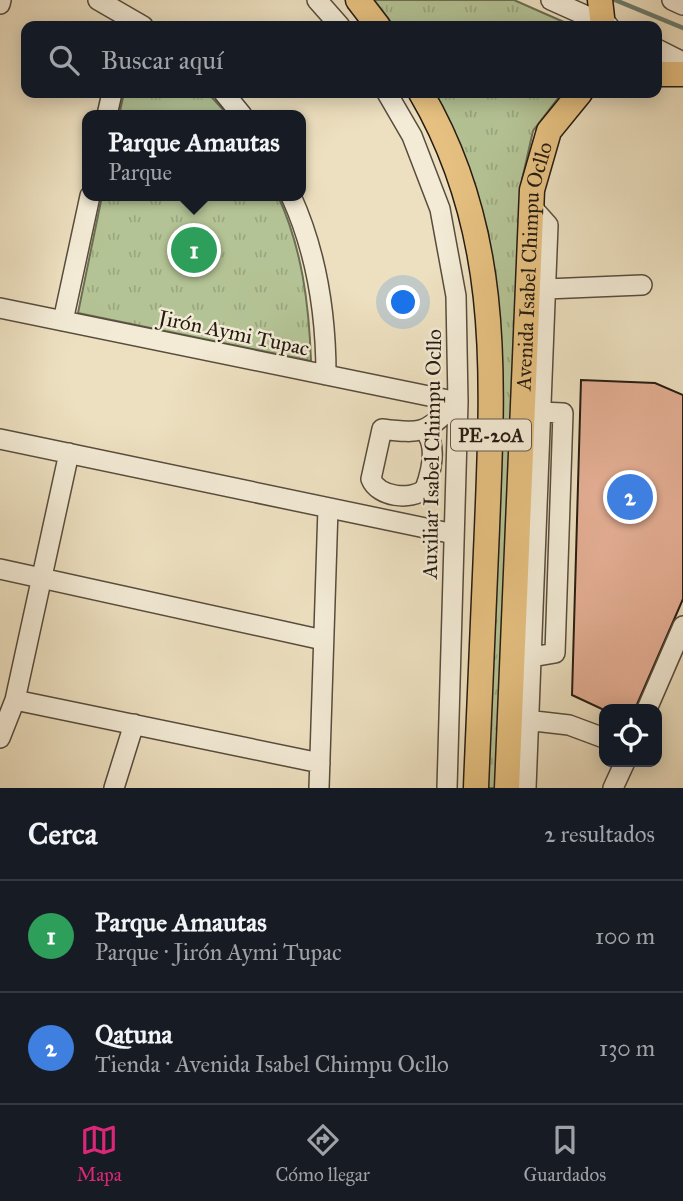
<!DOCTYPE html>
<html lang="es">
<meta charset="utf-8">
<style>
body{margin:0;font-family:"IM FELL Great Primer",serif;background:#242831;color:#f1f3f6}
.controls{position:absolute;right:21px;bottom:21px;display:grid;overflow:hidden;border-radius:14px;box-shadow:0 4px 18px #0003}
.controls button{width:63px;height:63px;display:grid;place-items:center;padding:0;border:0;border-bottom:2px solid #363941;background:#171b24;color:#f1f3f6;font:35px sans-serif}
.you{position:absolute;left:404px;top:303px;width:24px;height:24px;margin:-18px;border:5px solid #fff;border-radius:50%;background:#1a73e8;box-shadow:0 0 0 10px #1a73e833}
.badge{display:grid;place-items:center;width:46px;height:46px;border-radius:50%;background:#db2777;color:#fff;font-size:23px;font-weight:700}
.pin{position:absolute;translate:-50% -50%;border:4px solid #fff;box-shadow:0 2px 7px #0006}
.popup{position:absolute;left:82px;top:110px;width:224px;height:91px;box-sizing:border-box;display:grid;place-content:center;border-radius:14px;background:#171b24;filter:drop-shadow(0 2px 5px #0005);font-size:23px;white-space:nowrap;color:#9ea1a6}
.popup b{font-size:26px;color:#f1f3f6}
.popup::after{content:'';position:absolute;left:50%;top:100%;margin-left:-14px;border:14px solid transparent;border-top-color:#171b24}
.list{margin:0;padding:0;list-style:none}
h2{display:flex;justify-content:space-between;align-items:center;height:91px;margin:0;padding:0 28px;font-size:30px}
h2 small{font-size:23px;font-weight:400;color:#9ea1a6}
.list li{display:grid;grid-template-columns:46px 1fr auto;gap:21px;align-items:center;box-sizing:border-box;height:112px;padding:0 28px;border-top:2px solid #363941}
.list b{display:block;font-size:26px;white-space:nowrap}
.list p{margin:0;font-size:23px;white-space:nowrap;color:#9ea1a6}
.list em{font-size:23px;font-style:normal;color:#9ea1a6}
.icon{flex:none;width:38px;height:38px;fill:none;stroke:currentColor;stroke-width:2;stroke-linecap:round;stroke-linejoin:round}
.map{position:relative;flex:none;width:683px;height:788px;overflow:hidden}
.search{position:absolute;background:#171b24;box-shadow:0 4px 18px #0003;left:21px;right:21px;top:21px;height:77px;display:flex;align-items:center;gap:18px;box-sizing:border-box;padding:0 24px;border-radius:14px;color:#9ea1a6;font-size:26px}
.sheet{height:315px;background:#171b24}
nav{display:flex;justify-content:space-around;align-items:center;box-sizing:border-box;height:98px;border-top:2px solid #363941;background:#171b24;font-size:19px;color:#9ea1a6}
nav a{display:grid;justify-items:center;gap:4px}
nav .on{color:#db2777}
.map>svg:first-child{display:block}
</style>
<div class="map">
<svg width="683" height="788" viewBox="0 0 683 788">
<defs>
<pattern id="grass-tufts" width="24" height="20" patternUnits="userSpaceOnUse" patternTransform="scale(1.75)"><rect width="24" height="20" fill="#b4c395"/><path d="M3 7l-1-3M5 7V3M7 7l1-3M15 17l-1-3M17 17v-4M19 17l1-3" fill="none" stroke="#9ba77f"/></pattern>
</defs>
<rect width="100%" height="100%" fill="#ede0c0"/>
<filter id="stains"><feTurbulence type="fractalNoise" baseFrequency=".00286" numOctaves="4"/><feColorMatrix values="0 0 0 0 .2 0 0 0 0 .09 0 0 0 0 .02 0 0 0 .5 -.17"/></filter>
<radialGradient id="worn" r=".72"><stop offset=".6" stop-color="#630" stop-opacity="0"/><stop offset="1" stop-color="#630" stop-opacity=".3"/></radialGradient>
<path fill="url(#grass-tufts)" stroke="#6c6f53" stroke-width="2" d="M374,0H514L573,26H394Z
M124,93H208L228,115H119Z
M435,93H562L533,131L522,180L500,788H483L500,325L488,232L472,180Z
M102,196H278C302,248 309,304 311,361L78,313Z"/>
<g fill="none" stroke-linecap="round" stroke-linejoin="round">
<path stroke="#6b7d6e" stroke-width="4.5" d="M615,0L683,28"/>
</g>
<path fill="#e5af95" stroke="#251b11" stroke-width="2" d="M581,380L655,383L683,395V599L635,709L604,710L572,695Z"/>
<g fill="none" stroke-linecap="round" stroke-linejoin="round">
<defs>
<path id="minor" d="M98,0L143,26
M317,0L340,26
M551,0L609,26
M672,0L683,5
M0,4L1,0
M657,49L683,62
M224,93L242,115
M387,93L412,136L440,209L456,296L458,402L447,788
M107,115L112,93
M291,196C317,253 326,312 326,375
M546,289L642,285
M0,308L458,402
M63,321L90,196
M425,431C438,446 431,472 425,489C411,501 378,497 371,479L382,429C427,435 425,431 458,402
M0,439L454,534
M0,569L323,640
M520,659L555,653L563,413L541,412
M15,700L320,763
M647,709L683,626
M517,719L569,725L604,738
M0,738L15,700L69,453
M114,788L134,724
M319,788L328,508
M526,788L548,225L531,206
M613,788L625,762"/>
<g id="major">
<path d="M358,0L378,26"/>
<path d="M600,0L603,26"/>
<path d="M657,74H683"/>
<path d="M421,93C502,231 493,375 487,528C483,614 479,701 476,788"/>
<path id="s1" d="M507,788L532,190L549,131L580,93"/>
</g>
</defs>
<use href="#minor" stroke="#574c3d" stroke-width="22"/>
<use href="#major" stroke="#251b11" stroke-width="27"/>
<use href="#minor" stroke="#f3ebd6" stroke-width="19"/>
<use href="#major" stroke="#e6c080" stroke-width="24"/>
</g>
<g text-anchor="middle" stroke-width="5" stroke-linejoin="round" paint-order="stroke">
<rect fill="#f3ebd6" stroke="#63594c" stroke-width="2" x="451" y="419.5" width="80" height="31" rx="5"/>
<g font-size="19" font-weight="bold" fill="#251b11">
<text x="491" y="442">PE-20A</text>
</g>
<g font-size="21" fill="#251b11" stroke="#f3ebd6">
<text dy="7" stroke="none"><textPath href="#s1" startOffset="523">Avenida Isabel Chimpu Ocllo</textPath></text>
<text transform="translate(234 333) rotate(12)" y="7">Jirón Aymi Tupac</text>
<text transform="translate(432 454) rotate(-89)" y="7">Auxiliar Isabel Chimpu Ocllo</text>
</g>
</g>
<rect width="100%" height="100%" filter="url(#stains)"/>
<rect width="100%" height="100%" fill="url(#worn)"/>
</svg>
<div class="controls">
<button><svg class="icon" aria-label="locate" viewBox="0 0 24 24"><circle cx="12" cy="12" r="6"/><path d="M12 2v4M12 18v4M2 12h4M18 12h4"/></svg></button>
</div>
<div class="you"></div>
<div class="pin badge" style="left:194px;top:250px;background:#2e9e5b">1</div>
<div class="popup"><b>Parque Amautas</b>Parque</div>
<div class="pin badge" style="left:630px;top:497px;background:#3f7fe0">2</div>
<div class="search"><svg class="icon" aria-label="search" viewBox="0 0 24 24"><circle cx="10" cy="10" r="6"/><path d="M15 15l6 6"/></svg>Buscar aquí</div>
</div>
<section class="sheet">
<h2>Cerca<small>2 resultados</small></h2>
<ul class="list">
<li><span class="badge" style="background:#2e9e5b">1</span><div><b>Parque Amautas</b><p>Parque · Jirón Aymi Tupac</p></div><em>100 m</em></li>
<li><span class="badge" style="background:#3f7fe0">2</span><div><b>Qatuna</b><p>Tienda · Avenida Isabel Chimpu Ocllo</p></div><em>130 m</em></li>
</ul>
</section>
<nav>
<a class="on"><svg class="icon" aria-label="map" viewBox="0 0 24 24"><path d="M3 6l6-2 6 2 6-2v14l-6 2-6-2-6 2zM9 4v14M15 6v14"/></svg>Mapa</a>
<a><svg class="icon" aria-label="directions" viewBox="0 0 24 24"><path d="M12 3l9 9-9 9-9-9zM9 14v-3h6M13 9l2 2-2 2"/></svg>Cómo llegar</a>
<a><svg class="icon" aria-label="saved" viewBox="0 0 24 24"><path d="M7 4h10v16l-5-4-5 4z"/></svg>Guardados</a>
</nav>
